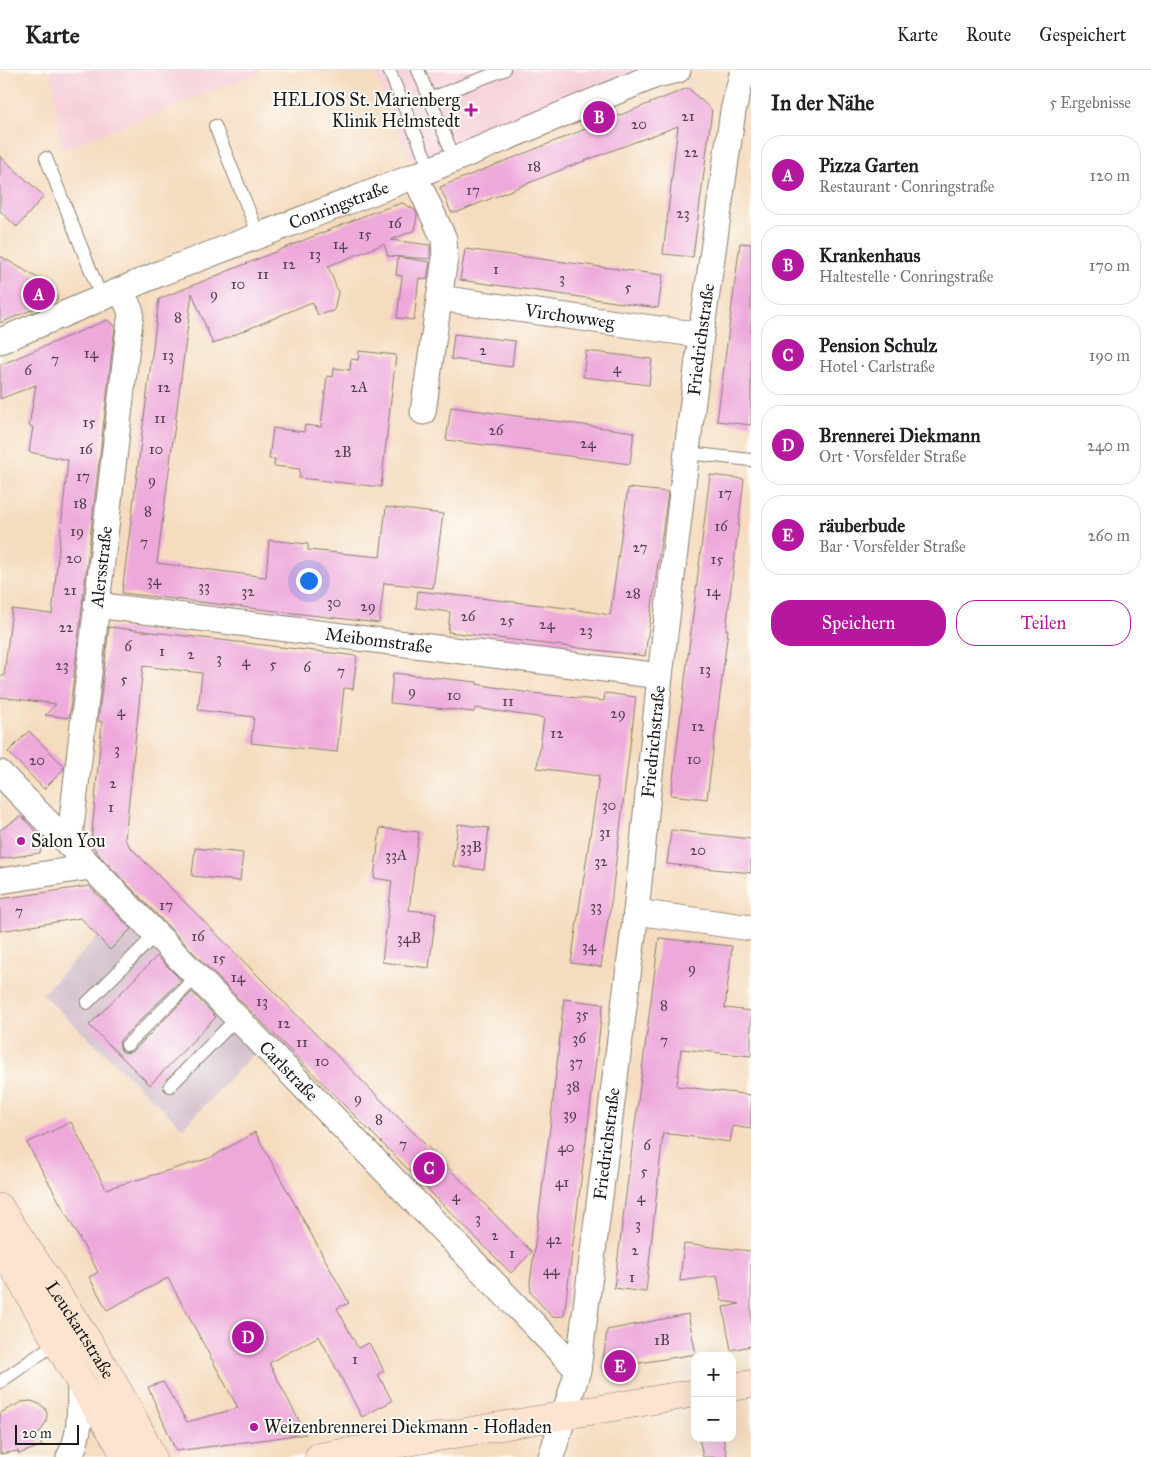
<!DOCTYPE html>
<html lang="de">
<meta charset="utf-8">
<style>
body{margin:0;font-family:"IM FELL Great Primer",serif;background:#f2f2f2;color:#202124}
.controls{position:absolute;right:15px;bottom:15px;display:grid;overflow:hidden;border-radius:10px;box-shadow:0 5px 20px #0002}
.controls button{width:45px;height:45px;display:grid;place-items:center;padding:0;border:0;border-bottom:1px solid #e0e0e0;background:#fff;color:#202124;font:25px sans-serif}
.scale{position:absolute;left:15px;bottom:12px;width:64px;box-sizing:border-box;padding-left:5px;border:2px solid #1c1c1c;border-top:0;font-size:14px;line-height:18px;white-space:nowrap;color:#1c1c1c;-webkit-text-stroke:4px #fdfcf7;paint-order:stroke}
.you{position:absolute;left:308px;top:510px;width:18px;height:18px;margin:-12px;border:4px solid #fff;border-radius:50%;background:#1a73e8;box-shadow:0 0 0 8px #1a73e833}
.badge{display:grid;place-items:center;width:32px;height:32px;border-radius:50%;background:#b5179e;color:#fff;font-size:16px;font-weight:700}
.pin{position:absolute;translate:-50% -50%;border:2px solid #fff;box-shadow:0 1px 5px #0006}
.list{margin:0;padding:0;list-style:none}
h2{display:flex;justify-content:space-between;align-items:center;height:65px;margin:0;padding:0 20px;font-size:21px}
h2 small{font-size:16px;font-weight:400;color:#757577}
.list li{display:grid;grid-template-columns:32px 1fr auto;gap:15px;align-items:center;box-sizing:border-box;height:80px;margin:0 10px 10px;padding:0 10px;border:1px solid #e0e0e0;border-radius:20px}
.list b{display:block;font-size:19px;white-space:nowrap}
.list p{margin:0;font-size:16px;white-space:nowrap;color:#757577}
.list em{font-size:16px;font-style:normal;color:#757577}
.actions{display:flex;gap:10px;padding:15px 20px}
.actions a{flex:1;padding:11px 0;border:1px solid #b5179e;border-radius:20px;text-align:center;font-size:18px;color:#b5179e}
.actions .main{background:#b5179e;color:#fff}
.map{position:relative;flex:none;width:751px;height:1387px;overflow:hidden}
header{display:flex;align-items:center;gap:30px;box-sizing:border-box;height:70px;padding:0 25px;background:#fff;border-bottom:1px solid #e0e0e0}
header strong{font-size:24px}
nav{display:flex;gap:28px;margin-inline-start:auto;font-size:18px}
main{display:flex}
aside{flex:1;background:#fff}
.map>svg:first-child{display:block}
</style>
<header>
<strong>Karte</strong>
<nav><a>Karte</a><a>Route</a><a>Gespeichert</a></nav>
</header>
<main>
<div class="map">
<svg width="751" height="1387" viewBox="0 0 751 1387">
<rect width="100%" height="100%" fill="#fdfcf7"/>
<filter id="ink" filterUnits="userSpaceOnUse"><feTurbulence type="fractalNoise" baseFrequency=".02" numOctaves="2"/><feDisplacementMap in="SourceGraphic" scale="10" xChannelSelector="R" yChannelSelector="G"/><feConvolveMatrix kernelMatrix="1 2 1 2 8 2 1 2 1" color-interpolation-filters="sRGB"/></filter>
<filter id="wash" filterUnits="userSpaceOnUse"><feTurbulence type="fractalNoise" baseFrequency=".0096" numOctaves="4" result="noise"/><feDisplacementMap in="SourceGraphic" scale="20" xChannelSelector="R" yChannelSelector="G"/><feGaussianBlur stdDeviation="1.12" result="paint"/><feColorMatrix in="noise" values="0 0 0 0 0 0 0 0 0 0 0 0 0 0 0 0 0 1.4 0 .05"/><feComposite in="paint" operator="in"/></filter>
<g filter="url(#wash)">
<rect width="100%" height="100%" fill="#f5dcbf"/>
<path fill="#f6cfd8" d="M51,0H267L61,80Z
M374,0H651L419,94L408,88Z"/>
<path fill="#d1bdca" d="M119,845L254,983L183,1058L42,924Z"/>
<g id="blocks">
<path fill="#eea9db" d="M688,18L712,40L693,187L663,184L678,56L568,97L458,142H451L440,117Z
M0,86L44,126L17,157L0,141Z
M402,133L415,140L417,144L415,160L391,170L430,175V189L388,186L384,174L328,196L338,222L334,241L318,245L312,232L213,274L192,223L157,493L266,507L269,470L308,474V480L380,487L386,437L443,444L433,518L384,513L379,553L122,523L159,229L371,143Z
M740,173L751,174V355L717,351Z
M465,179L663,205L658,238L460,210Z
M0,186L53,217L58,229L0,253Z
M398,187L430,192L427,210L419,208L414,250L397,248L402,206L396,205Z
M107,250L115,256L69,648L45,645L56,634L0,627V606H4L12,539L52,544L68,390L29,382L33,357L29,356L36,315L0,329V295Z
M454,264L515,271L512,297L451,289Z
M359,281L396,285L381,417L299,408L300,399L274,396L275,389H269L273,358L304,362L305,355L321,357L327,306L333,307L334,298L350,300L351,289L358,290Z
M586,281L652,289L649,315L583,307Z
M451,337L634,362L630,394L446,370Z
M710,405L744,409L726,560H728L707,729L671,725Z
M628,418L668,422L645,586L448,562L450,542L416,538L418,521L567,538L610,545Z
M109,557L357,586L353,619L344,618L337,682L251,673L254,647L198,640L202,603L143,596L125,769L130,777L532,1182L511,1203L236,926L100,786L91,774L102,652L98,651Z
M393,603L477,612V614L523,622L604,631L605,623L636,627L609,849H608L601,897L571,893L599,706L537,698L544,648L475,638L474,642L390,633Z
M29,661L64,696L63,700L44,719L8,682Z
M21,746L44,770L40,783L0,789V760Z
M458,754L489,758L484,800L453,796Z
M380,758L419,762L409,840L436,843L429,898L382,892L392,811L374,808Z
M671,760L751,769V803L667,794Z
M195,778L243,783L240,811L192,806Z
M89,816L131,859L110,880L81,848L0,861V829Z
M659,868L732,876L725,938L751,941V986L681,979L677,1016L751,1025V1059L733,1056L730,1072L663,1063L646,1222L614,1218Z
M157,886L181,910L121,969L119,973L121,980L125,983L133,981L192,922L216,947L150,1015L89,955Z
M564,929L603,934L564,1246L552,1247L531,1223L530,1213L550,1058Z
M71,1052L106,1119L210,1088L255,1062L349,1233L337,1238L358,1278L369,1273L384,1301L378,1304L392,1331L362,1347L319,1266L269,1293L306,1364L176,1381L148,1317L163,1312L187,1352L238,1338L168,1208L107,1240L89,1207L98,1202L27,1073Z
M684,1174L751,1181V1276L731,1280L723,1237L740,1234L722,1231L717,1206L680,1211Z
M688,1244L696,1284L602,1299L607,1260Z
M31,1331L39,1334L45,1338L47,1344L46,1352L36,1369L43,1375L19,1384L18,1381L0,1384V1343L22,1332Z
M699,1368H723L727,1387H703Z"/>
</g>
</g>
<g filter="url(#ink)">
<use href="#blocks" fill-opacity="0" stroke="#887c6e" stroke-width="1"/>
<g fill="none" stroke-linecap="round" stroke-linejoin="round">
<defs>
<path id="lane" d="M389,0L430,99
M418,0L455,90
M431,28L504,0
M215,56L259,166
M46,88L102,229
M687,383L751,390
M87,933L156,864
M127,975L197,906
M170,1016L237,948
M0,1312L56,1273"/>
<g id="street">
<path d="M415,106L444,169L445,188L423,342"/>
<path id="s1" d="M439,228L701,265"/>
<path id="s2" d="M0,271L161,203L415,106L656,5L678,0"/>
<path id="s3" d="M96,535L660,606"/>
<path id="s4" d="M0,703L578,1300"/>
<path id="s5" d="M69,775L131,242L121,220"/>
<path d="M0,811L90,797"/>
<path d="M636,842L751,858"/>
<path d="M69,1387C82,1365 79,1337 80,1312"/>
<path id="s6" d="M551,1387L578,1300L636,842L660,606L701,265L733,41L743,0"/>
</g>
<g id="secondary">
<path id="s7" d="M0,1138C52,1218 113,1301 152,1387"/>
<path d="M0,1174L80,1312L118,1372L125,1387"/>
<path d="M732,1317L751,1314"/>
<path d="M319,1387L695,1323"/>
</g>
</defs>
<use href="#lane" stroke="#887c6e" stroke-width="14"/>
<use href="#street" stroke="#887c6e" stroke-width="27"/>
<use href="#secondary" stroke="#887c6e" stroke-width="29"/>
<use href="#lane" stroke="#fff" stroke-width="12"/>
<use href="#street" stroke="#fff" stroke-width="25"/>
<use href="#secondary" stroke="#fde4d1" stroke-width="28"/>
</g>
</g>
<g fill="#b5179e" stroke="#fdfcf7" stroke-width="2">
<path d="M468.5 32.5h5v5h5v5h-5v5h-5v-5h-5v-5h5z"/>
<circle cx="21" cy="771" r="5"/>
<circle cx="254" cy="1357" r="5"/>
</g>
<g text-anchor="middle" stroke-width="4" stroke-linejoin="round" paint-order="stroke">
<g font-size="15" fill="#503f4c">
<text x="688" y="51">21</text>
<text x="639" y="59">20</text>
<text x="691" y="87">22</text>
<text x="534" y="101">18</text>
<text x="473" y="125">17</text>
<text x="683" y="148">23</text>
<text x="395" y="158">16</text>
<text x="365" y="169">15</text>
<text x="340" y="179">14</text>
<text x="315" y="189">13</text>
<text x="289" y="199">12</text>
<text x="496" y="204">1</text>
<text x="263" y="209">11</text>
<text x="562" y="213">3</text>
<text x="238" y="219">10</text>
<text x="628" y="222">5</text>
<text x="214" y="229">9</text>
<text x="178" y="252">8</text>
<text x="483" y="285">2</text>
<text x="91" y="288">14</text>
<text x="168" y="290">13</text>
<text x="55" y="294">7</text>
<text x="617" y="303">4</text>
<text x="28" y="305">6</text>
<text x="164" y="322">12</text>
<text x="359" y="322">2A</text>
<text x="160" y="353">11</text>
<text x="89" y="357">15</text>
<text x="496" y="365">26</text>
<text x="588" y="378">24</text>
<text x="86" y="384">16</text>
<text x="156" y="384">10</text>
<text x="343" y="387">2B</text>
<text x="83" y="411">17</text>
<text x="152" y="415">9</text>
<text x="725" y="428">17</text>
<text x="80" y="438">18</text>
<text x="148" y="446">8</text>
<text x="721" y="461">16</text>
<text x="77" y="466">19</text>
<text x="144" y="477">7</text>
<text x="640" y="482">27</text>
<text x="74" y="493">20</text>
<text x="717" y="494">15</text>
<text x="154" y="515">34</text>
<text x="204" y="521">33</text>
<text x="70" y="525">21</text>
<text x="248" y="526">32</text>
<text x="713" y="526">14</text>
<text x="633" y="528">28</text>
<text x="334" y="537">30</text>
<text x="368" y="541">29</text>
<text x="468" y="551">26</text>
<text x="507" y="555">25</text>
<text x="547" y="559">24</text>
<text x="66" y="562">22</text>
<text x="586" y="565">23</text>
<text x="128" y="581">6</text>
<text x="162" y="586">1</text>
<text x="191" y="589">2</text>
<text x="219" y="593">3</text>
<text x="246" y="596">4</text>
<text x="273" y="599">5</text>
<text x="62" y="600">23</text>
<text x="307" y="602">6</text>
<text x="705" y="604">13</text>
<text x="341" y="606">7</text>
<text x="124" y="614">5</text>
<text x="412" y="626">9</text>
<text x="454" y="630">10</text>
<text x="508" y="636">11</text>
<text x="121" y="646">4</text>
<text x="618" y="648">29</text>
<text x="698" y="661">12</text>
<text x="557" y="668">12</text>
<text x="117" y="684">3</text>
<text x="694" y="694">10</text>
<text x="37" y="695">20</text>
<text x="113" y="718">2</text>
<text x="609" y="740">30</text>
<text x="111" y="742">1</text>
<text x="605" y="767">31</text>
<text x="471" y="782">33B</text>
<text x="698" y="785">20</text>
<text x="396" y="790">33A</text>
<text x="601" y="796">32</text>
<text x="166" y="840">17</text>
<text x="596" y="841">33</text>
<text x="19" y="846">7</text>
<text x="198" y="871">16</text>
<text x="409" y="873">34B</text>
<text x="589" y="881">34</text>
<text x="219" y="893">15</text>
<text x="692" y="903">9</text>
<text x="238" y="912">14</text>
<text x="262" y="936">13</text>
<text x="664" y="940">8</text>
<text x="582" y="949">35</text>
<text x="284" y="958">12</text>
<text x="579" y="973">36</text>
<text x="664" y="975">7</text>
<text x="302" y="977">11</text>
<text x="322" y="996">10</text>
<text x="576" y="997">37</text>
<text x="573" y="1021">38</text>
<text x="358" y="1033">9</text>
<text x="570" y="1049">39</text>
<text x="379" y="1054">8</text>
<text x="403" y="1079">7</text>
<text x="647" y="1080">6</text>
<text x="566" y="1082">40</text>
<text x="644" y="1106">5</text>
<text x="562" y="1117">41</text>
<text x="456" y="1131">4</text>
<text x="641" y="1132">4</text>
<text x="478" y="1153">3</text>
<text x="638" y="1159">3</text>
<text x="495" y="1170">2</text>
<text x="554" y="1174">42</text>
<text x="635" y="1185">2</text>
<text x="512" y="1188">1</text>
<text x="551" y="1205">44</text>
<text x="632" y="1212">1</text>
<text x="662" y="1275">1B</text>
<text x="355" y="1294">1</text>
</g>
<g font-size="18" fill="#1c1c1c" stroke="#fdfcf7" text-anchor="start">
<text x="460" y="36" text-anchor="end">HELIOS St. Marienberg<tspan x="460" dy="21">Klinik Helmstedt</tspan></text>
<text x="31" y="777">Salon You</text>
<text x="264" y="1363">Weizenbrennerei Diekmann - Hofladen</text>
</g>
<g font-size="18" fill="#1c1c1c" stroke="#fdfcf7">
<text dy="6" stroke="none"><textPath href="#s2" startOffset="365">Conringstraße</textPath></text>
<text dy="6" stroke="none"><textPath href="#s1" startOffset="132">Virchowweg</textPath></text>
<text dy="6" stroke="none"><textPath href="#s6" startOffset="1129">Friedrichstraße</textPath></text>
<text dy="6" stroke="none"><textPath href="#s5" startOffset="280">Alersstraße</textPath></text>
<text dy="6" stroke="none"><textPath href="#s3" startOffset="285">Meibomstraße</textPath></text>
<text dy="6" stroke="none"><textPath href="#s6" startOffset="724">Friedrichstraße</textPath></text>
<text dy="6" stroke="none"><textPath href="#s4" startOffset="415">Carlstraße</textPath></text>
<text dy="6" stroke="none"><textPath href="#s6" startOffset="319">Friedrichstraße</textPath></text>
<text dy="6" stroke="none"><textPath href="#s7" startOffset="146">Leuckartstraße</textPath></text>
</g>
</g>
</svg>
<div class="controls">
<button>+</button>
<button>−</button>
</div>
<div class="scale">20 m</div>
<div class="you"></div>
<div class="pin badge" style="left:39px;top:224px">A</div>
<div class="pin badge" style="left:599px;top:47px">B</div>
<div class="pin badge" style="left:429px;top:1098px">C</div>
<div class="pin badge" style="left:248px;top:1267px">D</div>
<div class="pin badge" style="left:620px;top:1296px">E</div>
</div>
<aside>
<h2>In der Nähe<small>5 Ergebnisse</small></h2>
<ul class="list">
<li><span class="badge">A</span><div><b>Pizza Garten</b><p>Restaurant · Conringstraße</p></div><em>120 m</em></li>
<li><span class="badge">B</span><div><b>Krankenhaus</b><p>Haltestelle · Conringstraße</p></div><em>170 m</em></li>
<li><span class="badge">C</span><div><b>Pension Schulz</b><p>Hotel · Carlstraße</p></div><em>190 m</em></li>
<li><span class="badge">D</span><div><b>Brennerei Diekmann</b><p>Ort · Vorsfelder Straße</p></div><em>240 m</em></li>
<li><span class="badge">E</span><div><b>räuberbude</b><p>Bar · Vorsfelder Straße</p></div><em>260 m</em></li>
</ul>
<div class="actions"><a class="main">Speichern</a><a>Teilen</a></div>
</aside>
</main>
